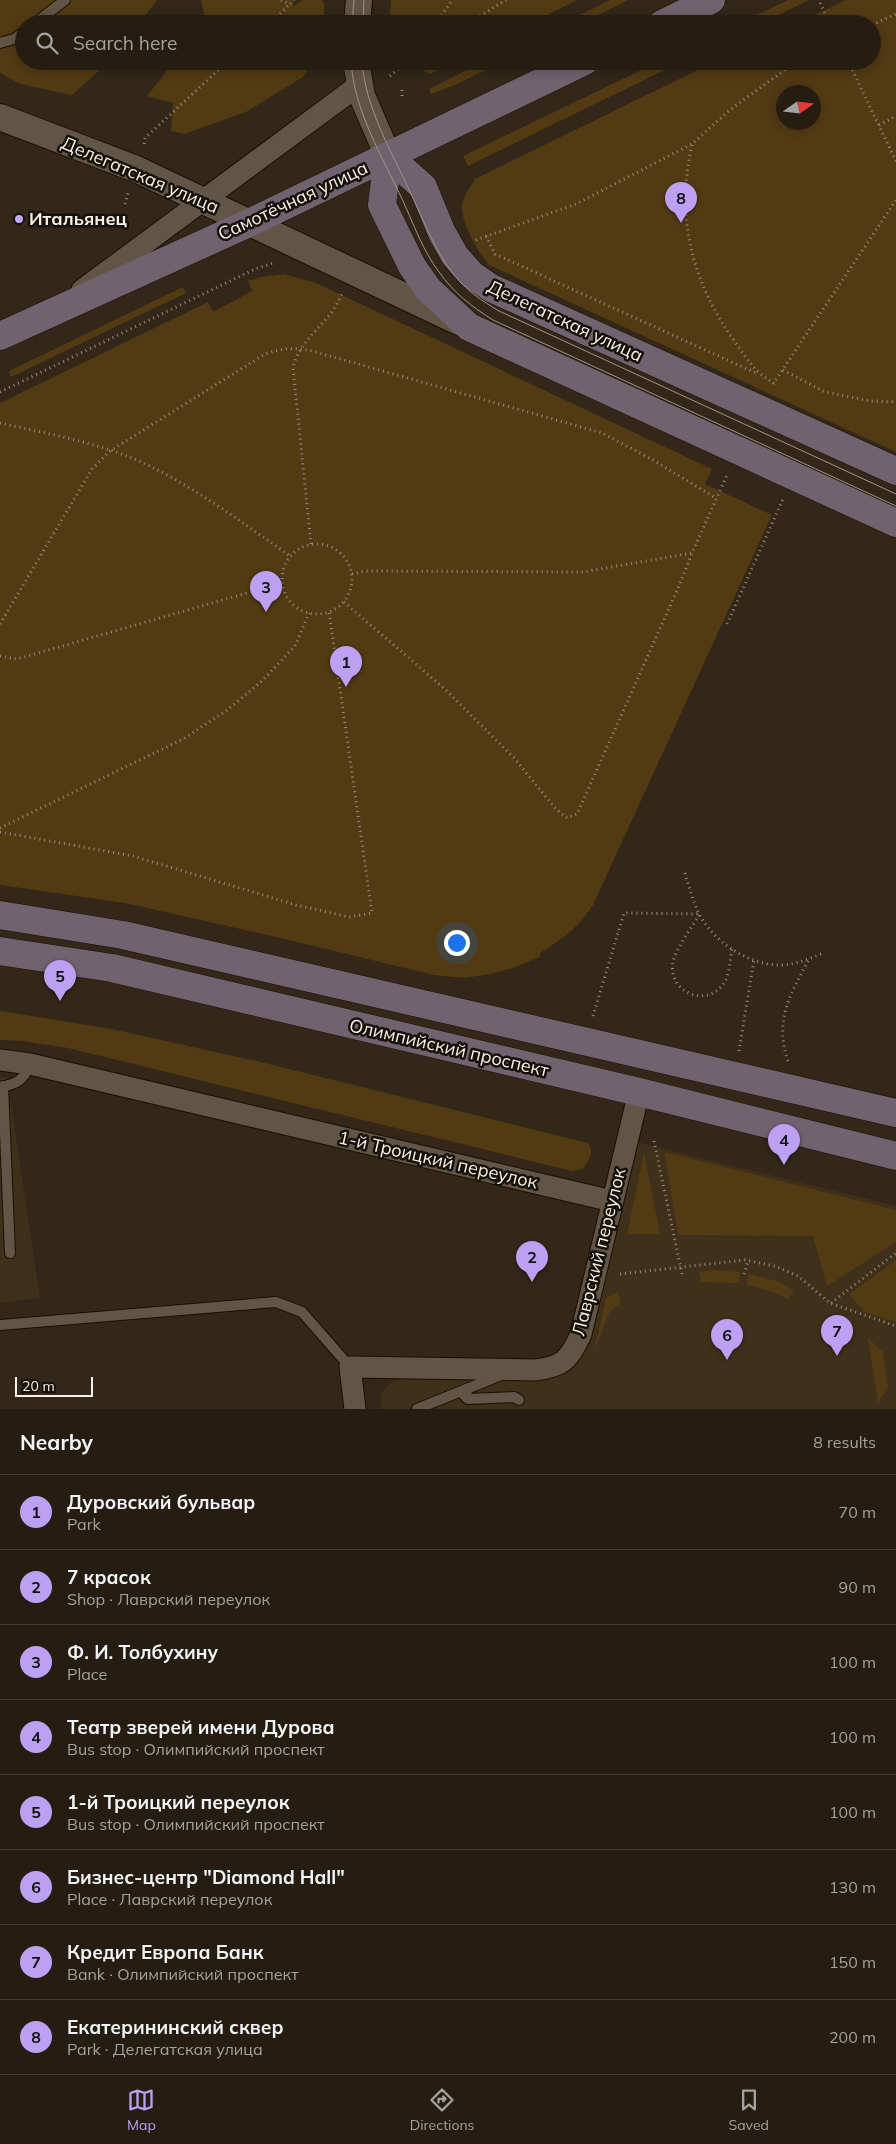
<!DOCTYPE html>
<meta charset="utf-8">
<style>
body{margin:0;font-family:Mulish,sans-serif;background:#2e261b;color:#f1f3f6}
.compass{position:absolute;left:776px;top:85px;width:45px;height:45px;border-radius:50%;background:#261d12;box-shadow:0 2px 12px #0003;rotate:76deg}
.scale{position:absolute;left:15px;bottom:12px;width:78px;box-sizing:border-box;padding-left:5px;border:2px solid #f8f1e7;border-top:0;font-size:14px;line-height:18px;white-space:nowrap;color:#f8f1e7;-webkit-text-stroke:4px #16110b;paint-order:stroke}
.you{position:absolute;left:456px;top:942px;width:18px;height:18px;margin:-12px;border:4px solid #fff;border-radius:50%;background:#1a73e8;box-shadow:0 0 0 8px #1a73e833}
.badge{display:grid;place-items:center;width:32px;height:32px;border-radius:50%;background:#bca0f2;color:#111;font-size:16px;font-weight:700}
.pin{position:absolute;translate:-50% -41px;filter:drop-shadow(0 1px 2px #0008)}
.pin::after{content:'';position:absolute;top:26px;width:18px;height:15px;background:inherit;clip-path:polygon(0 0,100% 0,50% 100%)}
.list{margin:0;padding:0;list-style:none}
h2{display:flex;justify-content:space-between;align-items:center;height:65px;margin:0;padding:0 20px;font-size:21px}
h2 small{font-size:16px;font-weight:400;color:#a4a29f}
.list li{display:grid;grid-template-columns:32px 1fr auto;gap:15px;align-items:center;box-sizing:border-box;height:75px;padding:0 20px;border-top:1px solid #423b32}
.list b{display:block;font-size:19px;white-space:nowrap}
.list p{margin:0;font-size:16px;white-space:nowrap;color:#a4a29f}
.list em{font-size:16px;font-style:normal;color:#a4a29f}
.icon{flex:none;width:28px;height:28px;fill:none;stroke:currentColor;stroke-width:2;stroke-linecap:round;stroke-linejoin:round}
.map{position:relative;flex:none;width:896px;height:1409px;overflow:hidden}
.search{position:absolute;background:#261d12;box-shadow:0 2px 12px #0003;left:15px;right:15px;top:15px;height:55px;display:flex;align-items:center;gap:12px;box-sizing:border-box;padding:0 18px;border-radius:28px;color:#a4a29f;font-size:19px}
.sheet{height:665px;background:#261d12}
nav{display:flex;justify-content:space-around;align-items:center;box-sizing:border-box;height:70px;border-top:1px solid #423b32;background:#261d12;font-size:14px;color:#a4a29f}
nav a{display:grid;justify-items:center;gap:2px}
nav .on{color:#bca0f2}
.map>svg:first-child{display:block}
</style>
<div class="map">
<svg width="896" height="1409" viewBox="0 0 896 1409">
<rect width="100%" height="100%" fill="#322718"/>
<path fill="#3f301b" d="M7,1077L40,1298L0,1303V1078Z
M633,1141L896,1206V1409H381V1393L390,1383L403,1379L533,1380L565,1373Z"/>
<path fill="#523a13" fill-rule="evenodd" d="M0,0H157L139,24H24V61H110L72,95L20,84L0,73Z
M201,0H293L294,6L303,0H322L324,4V24H203L205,19Z
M391,0H577L536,21L534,24H389Z
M610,0H628L580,24H561Z
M788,0H809L760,24H738Z
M845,0H896V452L489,265C478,251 457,218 463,200C466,193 471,186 475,179L716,61H872V24H797ZM814,92V122H784V92Z
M175,61H314L303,77L246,112L184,134L171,131L173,103L147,96Z
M406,61H456L430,74Z
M485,61H504L457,84L431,94L429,89Z
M660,61H683L468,166L463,156Z
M284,274L316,283L712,469L705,484L772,515L593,905C578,928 563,939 540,953V957L516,967L491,974L464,978L434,975L289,940L125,903L0,885V403L208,302L213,312L252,291L248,281L261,277Z
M183,287L186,293L11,377L9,371Z
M0,1011L107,1028L265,1063L588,1143C595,1152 589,1161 582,1169L572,1171L68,1048L22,1041L0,1040Z
M644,1152L660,1234H627Z
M664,1152L896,1210V1242L827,1286L813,1236L678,1235Z
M896,1260V1322L864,1312L849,1294Z
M711,1270L740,1272L739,1283L701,1282L699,1272Z
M748,1274L777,1281L794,1290L788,1299L773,1292L747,1285Z
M618,1292L621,1303L610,1311L594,1351L606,1298Z
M868,1338L883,1352L888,1388L878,1403Z"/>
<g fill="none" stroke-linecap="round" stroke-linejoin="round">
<defs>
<path id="service" d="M34,24L65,0
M0,43L14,39L24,32
M3,1086L10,1253
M0,1087C17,1084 24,1080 30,1064
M0,1325L276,1302L302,1312L350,1367
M469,1388L464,1395L468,1399L514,1397L519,1400
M417,1409L501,1375"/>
<path id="minor" d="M82,290L359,85
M0,1060L30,1064L612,1201
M355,1409L350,1367L535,1370C563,1367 570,1359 581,1334L639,1092"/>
<path id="tertiary" d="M357,24L359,0
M356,61L362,96L388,156
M0,117L136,169L459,322"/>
<path id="secondary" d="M662,24L711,0
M388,156L382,205L385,211L412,266L428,289L469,327L896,523
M388,156L423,187L442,233L455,256L472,275L491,288L896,471
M0,336L249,223L585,61
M0,915L123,935L896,1113
M0,951L112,968L639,1092L896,1156"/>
</defs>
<use href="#service" stroke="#1a1003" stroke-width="12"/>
<use href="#minor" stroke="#1a1003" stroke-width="23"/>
<use href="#tertiary" stroke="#1a1003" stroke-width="28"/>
<use href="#secondary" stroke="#1a1003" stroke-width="29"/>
<path stroke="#968d81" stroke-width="3" stroke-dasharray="1 4" stroke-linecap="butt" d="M281,0L290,4L294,0
M820,3L830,24
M269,24L290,4
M436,24L452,0
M467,24L506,0
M872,25L896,14
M848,61L896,161
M390,76L408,61
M402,96V86
M879,125L896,116
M144,144L145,138L228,61
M692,145C675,218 692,282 735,342C749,361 753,371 774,383
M125,204L128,193
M486,236L495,254L758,374
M476,240L576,204L692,144L731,109L797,61
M783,370L825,392L870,401L896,402
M773,384L896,200
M0,392L255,269L273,263
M0,423C44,433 90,441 132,458C185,480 243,523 290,556
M282 579a35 35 0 1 1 70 0a35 35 0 1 1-70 0Z
M311,544L293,368C298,344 318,330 332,312C336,306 339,300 342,294
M352,574L366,571L583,572L692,553L727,475
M344,602L446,690L514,758L556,809L567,818L577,814L679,586L692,553
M0,624L92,469L110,451L265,354C282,348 295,347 312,351L602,433L653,460L716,498
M727,624L783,499
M0,656L17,659L282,583
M0,828L183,739L226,711L262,681L295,646L309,613
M0,832L133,856L296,905L349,917L372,913L329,612
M685,873C689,887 693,901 699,914C714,942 748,965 780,965C795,965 808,959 821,954
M593,1016L624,913L700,914C692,927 676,948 673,962C667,992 707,1009 724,983C730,974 730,959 732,949
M739,1051L754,960
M788,1061C774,1020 790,995 809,959
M654,1141L682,1274
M620,1274L745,1260L775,1266L798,1276L830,1303L896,1326
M744,1274L748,1261
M831,1303L896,1253"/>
<use href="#service" stroke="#615545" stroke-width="10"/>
<use href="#minor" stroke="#615545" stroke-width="21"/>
<use href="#tertiary" stroke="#615545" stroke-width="26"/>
<use href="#secondary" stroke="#70626e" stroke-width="28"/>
<path stroke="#9e9589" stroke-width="1" d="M352,24L354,0
M363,24L364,0
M351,61C354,111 382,156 403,201C414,225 423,251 439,272C454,293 472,307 493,320L896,506
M362,61C365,108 392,152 411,194C424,221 435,251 454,275C466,290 482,301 499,311L896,494"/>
</g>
<circle fill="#bda9f5" stroke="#16110b" stroke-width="2" cx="19" cy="219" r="5"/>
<g text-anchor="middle" stroke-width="5" stroke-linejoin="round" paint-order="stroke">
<g font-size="18" fill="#f8f1e7" stroke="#16110b">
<text transform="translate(140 175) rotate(23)" y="6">Делегатская улица</text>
<text transform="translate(293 201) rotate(-25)" y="6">Самотёчная улица</text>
<text transform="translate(565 321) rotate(25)" y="6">Делегатская улица</text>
<text transform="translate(449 1048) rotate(13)" y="6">Олимпийский проспект</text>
<text transform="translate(438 1160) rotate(13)" y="6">1-й Троицкий переулок</text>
<text transform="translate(599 1252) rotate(-76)" y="6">Лаврский переулок</text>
</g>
<g font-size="18" font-weight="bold" fill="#f8f1e7" stroke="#16110b" text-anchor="start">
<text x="29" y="225">Итальянец</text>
</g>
</g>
</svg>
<svg class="compass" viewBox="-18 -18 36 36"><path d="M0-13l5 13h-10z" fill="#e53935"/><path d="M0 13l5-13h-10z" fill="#a4a29f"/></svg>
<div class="scale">20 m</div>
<div class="you"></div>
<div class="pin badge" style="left:346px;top:687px">1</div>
<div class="pin badge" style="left:532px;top:1282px">2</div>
<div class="pin badge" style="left:266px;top:612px">3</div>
<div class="pin badge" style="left:784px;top:1165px">4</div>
<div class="pin badge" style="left:60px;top:1001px">5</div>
<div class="pin badge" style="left:727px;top:1360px">6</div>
<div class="pin badge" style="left:837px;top:1356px">7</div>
<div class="pin badge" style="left:681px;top:223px">8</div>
<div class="search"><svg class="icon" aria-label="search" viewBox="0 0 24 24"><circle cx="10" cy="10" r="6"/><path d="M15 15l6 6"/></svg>Search here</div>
</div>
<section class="sheet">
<h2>Nearby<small>8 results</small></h2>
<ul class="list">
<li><span class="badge">1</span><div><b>Дуровский бульвар</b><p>Park</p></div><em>70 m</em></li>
<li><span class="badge">2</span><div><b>7 красок</b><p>Shop · Лаврский переулок</p></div><em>90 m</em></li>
<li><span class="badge">3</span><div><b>Ф. И. Толбухину</b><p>Place</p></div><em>100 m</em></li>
<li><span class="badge">4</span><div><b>Театр зверей имени Дурова</b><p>Bus stop · Олимпийский проспект</p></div><em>100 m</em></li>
<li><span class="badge">5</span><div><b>1-й Троицкий переулок</b><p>Bus stop · Олимпийский проспект</p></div><em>100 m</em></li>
<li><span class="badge">6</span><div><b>Бизнес-центр &quot;Diamond Hall&quot;</b><p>Place · Лаврский переулок</p></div><em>130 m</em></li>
<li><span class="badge">7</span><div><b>Кредит Европа Банк</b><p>Bank · Олимпийский проспект</p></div><em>150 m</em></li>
<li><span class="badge">8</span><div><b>Екатерининский сквер</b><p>Park · Делегатская улица</p></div><em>200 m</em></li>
</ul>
</section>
<nav>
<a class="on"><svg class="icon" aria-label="map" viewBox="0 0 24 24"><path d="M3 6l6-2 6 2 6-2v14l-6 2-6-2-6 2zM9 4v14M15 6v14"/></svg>Map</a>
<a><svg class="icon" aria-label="directions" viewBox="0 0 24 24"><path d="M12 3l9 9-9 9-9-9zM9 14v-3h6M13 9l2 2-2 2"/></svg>Directions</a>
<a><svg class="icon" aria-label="saved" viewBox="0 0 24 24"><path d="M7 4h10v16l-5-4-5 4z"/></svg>Saved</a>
</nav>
